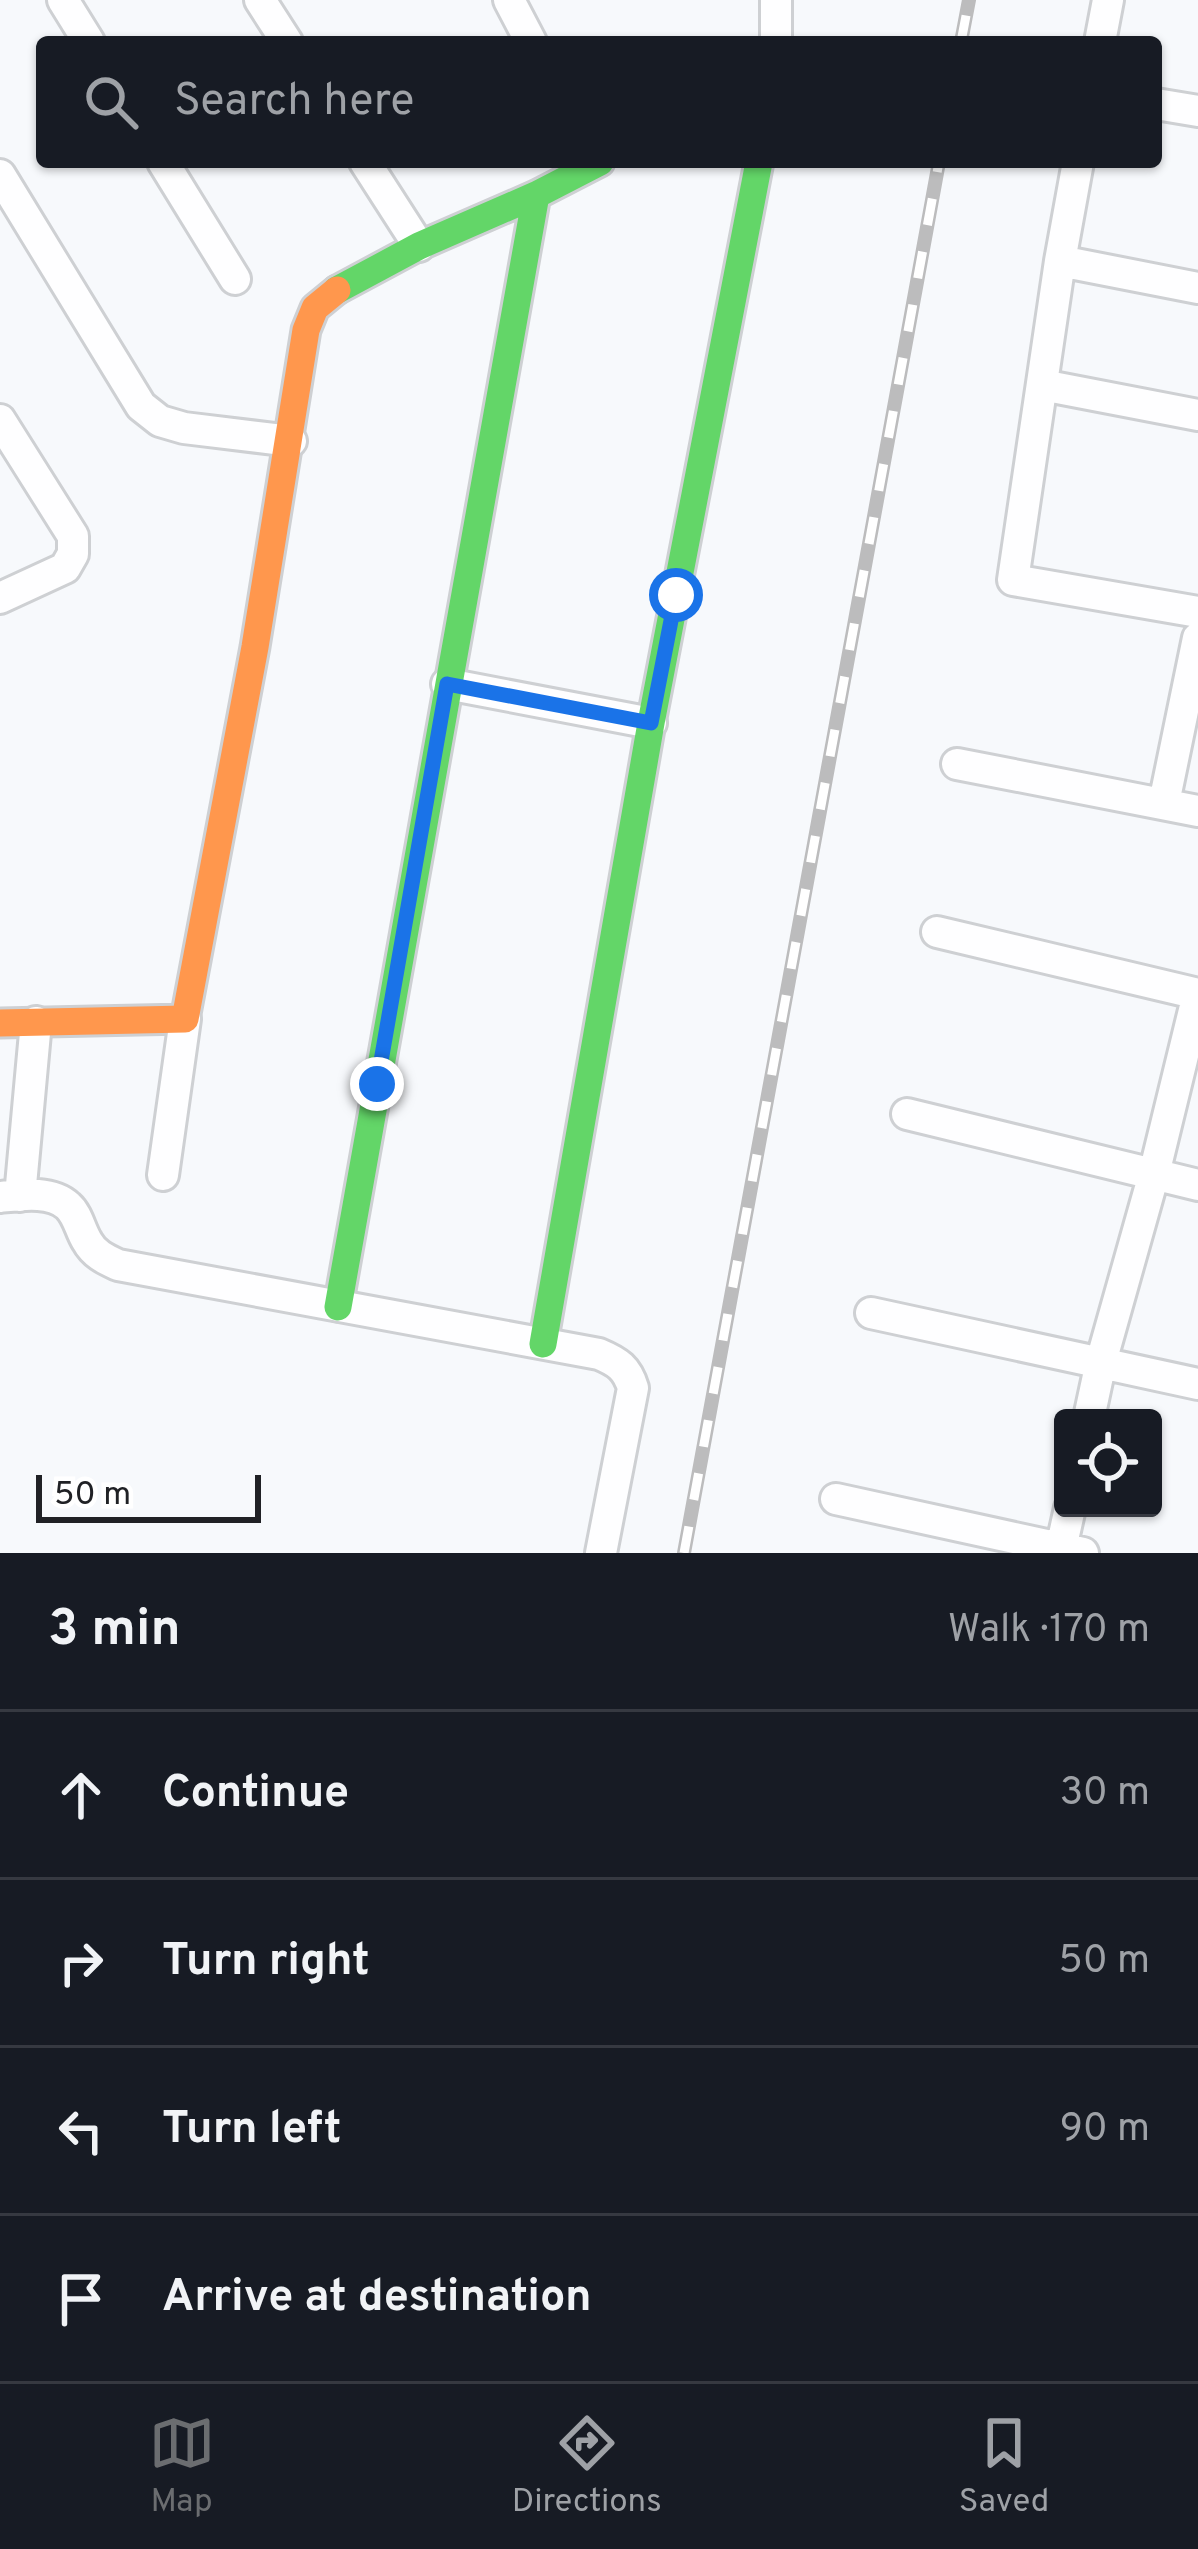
<!DOCTYPE html>
<meta charset="utf-8">
<style>
body{margin:0;font-family:Overpass,sans-serif;background:#20242c;color:#f1f3f6}
.controls{position:absolute;right:36px;bottom:36px;display:grid;overflow:hidden;border-radius:12px;box-shadow:0 3px 9px #0004}
.controls button{width:108px;height:108px;display:grid;place-items:center;padding:0;border:0;border-bottom:3px solid #363941;background:#171b24;color:#f1f3f6;font:60px sans-serif}
.scale{position:absolute;left:36px;bottom:30px;width:225px;box-sizing:border-box;padding-left:12px;border:6px solid #202125;border-top:0;font-size:33px;line-height:42px;white-space:nowrap;color:#202125;-webkit-text-stroke:9px #fff;paint-order:stroke}
.stop{position:absolute;width:36px;height:36px;margin:-27px;border:9px solid #1a73e8;border-radius:50%;background:#fff}
.stop.end{background:#1a73e8;border-color:#fff;box-shadow:0 3px 12px #0008}
.list{margin:0;padding:0;list-style:none}
h2{display:flex;justify-content:space-between;align-items:center;height:156px;margin:0;padding:0 48px;font-size:51px}
h2 small{font-size:39px;font-weight:400;color:#9ea1a6}
.list li{display:grid;grid-template-columns:78px 1fr auto;gap:36px;align-items:center;box-sizing:border-box;height:168px;padding:0 48px;border-top:3px solid #363941}
.list b{display:block;font-size:45px;white-space:nowrap}
.list em{font-size:39px;font-style:normal;color:#9ea1a6}
.icon{flex:none;width:66px;height:66px;fill:none;stroke:currentColor;stroke-width:2;stroke-linecap:round;stroke-linejoin:round}
.map{position:relative;flex:none;width:1198px;height:1553px;overflow:hidden}
.search{position:absolute;background:#171b24;box-shadow:0 3px 9px #0004;left:36px;right:36px;top:36px;height:132px;display:flex;align-items:center;gap:30px;box-sizing:border-box;padding:0 42px;border-radius:12px;color:#9ea1a6;font-size:45px}
.sheet{height:828px;background:#171b24}
nav{display:flex;justify-content:space-around;align-items:center;box-sizing:border-box;height:168px;border-top:3px solid #363941;background:#171b24;font-size:33px;color:#9ea1a6}
nav a{display:grid;justify-items:center;gap:6px}
nav .on{color:#6b6d70}
.map>svg:first-child{display:block}
</style>
<div class="map">
<svg width="1198" height="1553" viewBox="0 0 1198 1553">
<rect width="100%" height="100%" fill="#f7f9fc"/>
<g fill="none" stroke-linecap="round" stroke-linejoin="round">
<defs>
<path id="street" d="M63,0L89,42
M260,0L287,42
M509,0L531,42
M776,0V42
M1100,42L1108,0
M1156,104L1198,111
M163,162L235,279
M365,162L419,246
M1078,162L1060,261L1013,580L1198,612
M0,175L141,406L160,421L184,428L291,441
M1060,261L1198,288
M1042,385L1198,415
M0,420L73,536V554L65,568L0,598
M447,684L651,723
M957,764L1198,811
M1164,803L1198,638
M937,932L1198,994
M907,1114L1198,1185
M163,1175L185,1019
M20,1196L36,1022
M0,1197C20,1195 51,1190 68,1206C78,1215 80,1230 87,1241C94,1254 105,1259 118,1265L599,1354C618,1362 627,1368 633,1388L601,1553
M871,1313L1198,1384
M1089,1418L1101,1362L1154,1174L1198,994
M836,1499L1083,1553
M1060,1553L1070,1508"/>
<path id="fast" d="M337,290L419,246L536,195L600,162
M338,1307L536,195
M543,1344L651,723L759,162"/>
<path id="slow" d="M0,1023L185,1019L255,647L306,330L315,308L337,290"/>
</defs>
<use href="#street" stroke="#ced0d3" stroke-width="36"/>
<use href="#fast" stroke="#ced0d3" stroke-width="33"/>
<use href="#slow" stroke="#ced0d3" stroke-width="33"/>
<use href="#street" stroke="#fefeff" stroke-width="30"/>
<use href="#fast" stroke="#63d668" stroke-width="27"/>
<use href="#slow" stroke="#ff974d" stroke-width="27"/>
<defs>
<path id="rail" d="M961,42L969,0
M684,1553L939,162"/>
</defs>
<use href="#rail" stroke="#bcbcbd" stroke-width="14"/>
<use href="#rail" stroke="#fff" stroke-width="9" stroke-dasharray="27" stroke-linecap="butt"/>
</g>
<g fill="none" stroke-linecap="round" stroke-linejoin="round">
<path stroke="#1a73e8" stroke-width="15" d="M377,1084L447,684L651,723L676,595"/>
</g>
</svg>
<div class="controls">
<button><svg class="icon" aria-label="locate" viewBox="0 0 24 24"><circle cx="12" cy="12" r="6"/><path d="M12 2v4M12 18v4M2 12h4M18 12h4"/></svg></button>
</div>
<div class="scale">50 m</div>
<div class="stop" style="left:676px;top:595px"></div>
<div class="stop end" style="left:377px;top:1084px"></div>
<div class="search"><svg class="icon" aria-label="search" viewBox="0 0 24 24"><circle cx="10" cy="10" r="6"/><path d="M15 15l6 6"/></svg>Search here</div>
</div>
<section class="sheet">
<h2>3 min<small>Walk · 170 m</small></h2>
<ul class="list">
<li><svg class="icon" aria-label="ahead" viewBox="0 0 24 24"><path d="M12 20V5M6 11l6-6 6 6"/></svg><div><b>Continue</b></div><em>30 m</em></li>
<li><svg class="icon" aria-label="right" viewBox="0 0 24 24"><path d="M7 20v-9h11M14 6l5 5-5 5"/></svg><div><b>Turn right</b></div><em>50 m</em></li>
<li><svg class="icon" aria-label="left" viewBox="0 0 24 24"><path d="M17 20v-9H6M10 6l-5 5 5 5"/></svg><div><b>Turn left</b></div><em>90 m</em></li>
<li><svg class="icon" aria-label="arrive" viewBox="0 0 24 24"><path d="M6 21V4h12l-3 4 3 4H6"/></svg><div><b>Arrive at destination</b></div></li>
</ul>
</section>
<nav>
<a class="on"><svg class="icon" aria-label="map" viewBox="0 0 24 24"><path d="M3 6l6-2 6 2 6-2v14l-6 2-6-2-6 2zM9 4v14M15 6v14"/></svg>Map</a>
<a><svg class="icon" aria-label="directions" viewBox="0 0 24 24"><path d="M12 3l9 9-9 9-9-9zM9 14v-3h6M13 9l2 2-2 2"/></svg>Directions</a>
<a><svg class="icon" aria-label="saved" viewBox="0 0 24 24"><path d="M7 4h10v16l-5-4-5 4z"/></svg>Saved</a>
</nav>
